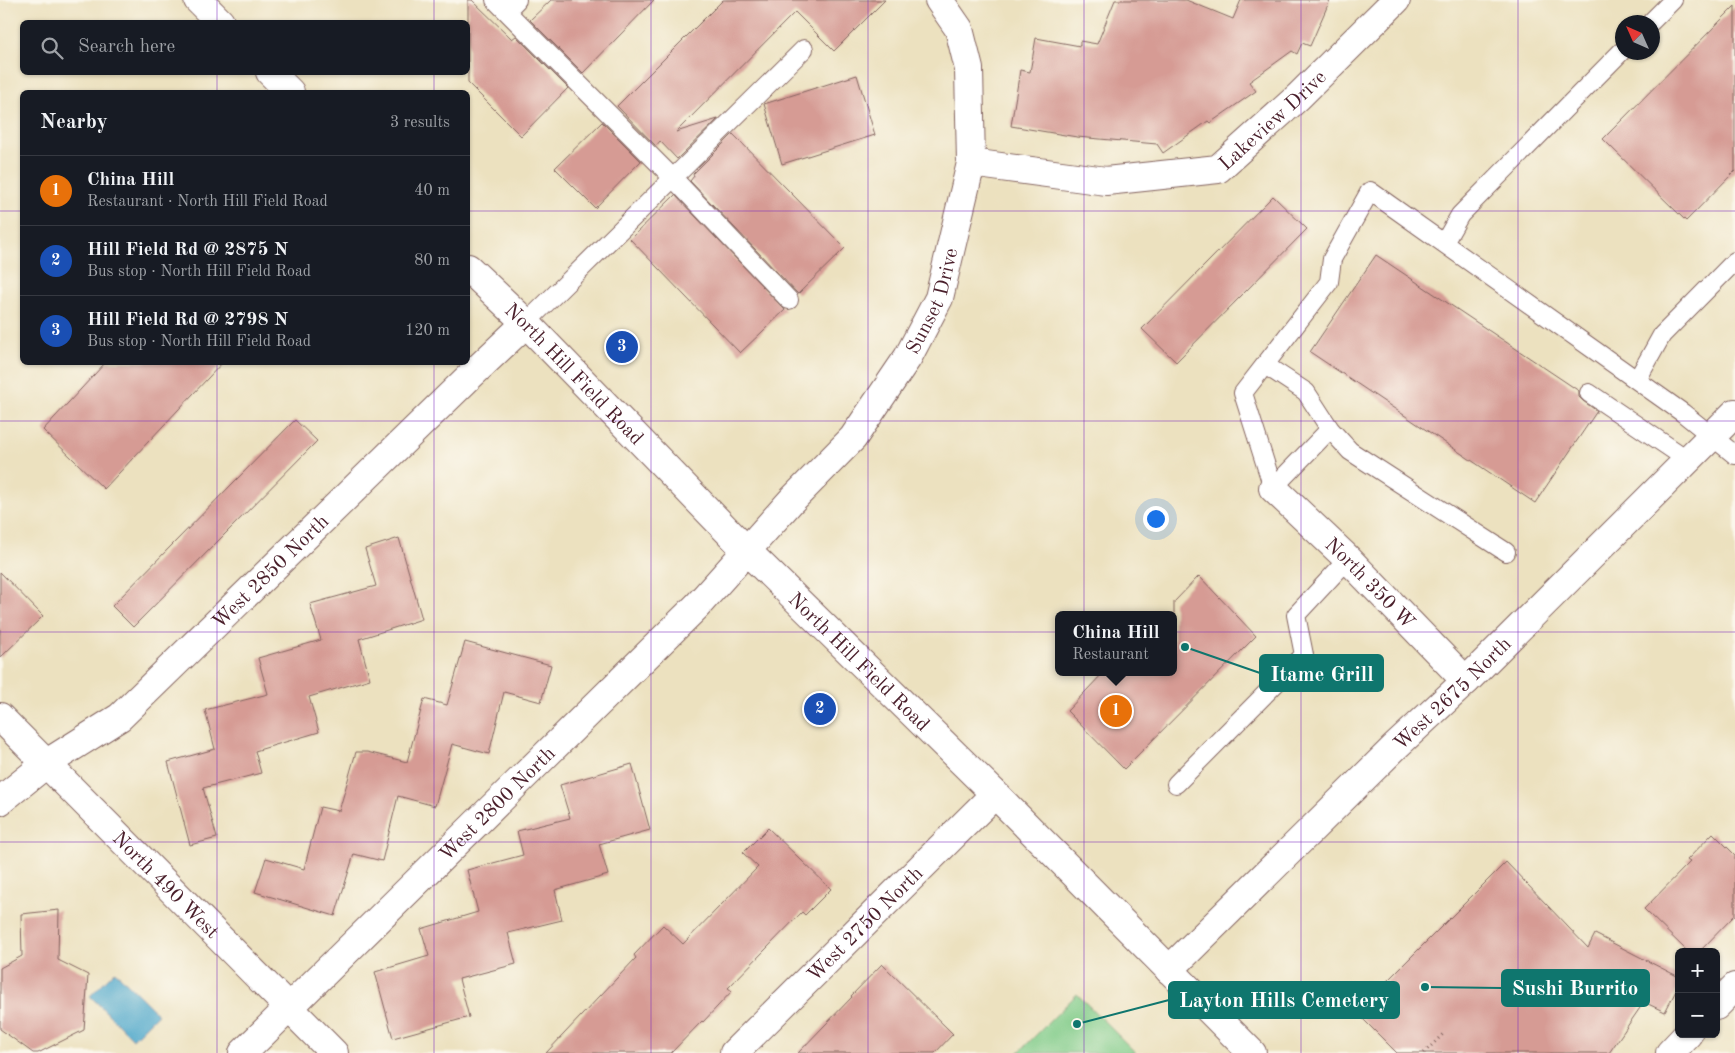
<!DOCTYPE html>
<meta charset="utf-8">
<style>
body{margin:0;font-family:"Old Standard TT",serif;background:#242831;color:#f1f3f6}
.controls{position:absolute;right:15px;bottom:15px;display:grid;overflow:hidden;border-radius:8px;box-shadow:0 1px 4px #0004}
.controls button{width:45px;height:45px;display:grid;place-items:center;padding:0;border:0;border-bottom:1px solid #363941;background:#171b24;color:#f1f3f6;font:25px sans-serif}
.compass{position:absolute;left:1615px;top:15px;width:45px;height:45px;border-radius:50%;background:#171b24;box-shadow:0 1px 4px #0004;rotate:315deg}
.you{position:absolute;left:1155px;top:518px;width:18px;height:18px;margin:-12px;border:4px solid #fff;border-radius:50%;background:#1a73e8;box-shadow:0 0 0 8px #1a73e833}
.badge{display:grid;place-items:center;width:32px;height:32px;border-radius:50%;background:#0b8043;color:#fff;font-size:16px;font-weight:700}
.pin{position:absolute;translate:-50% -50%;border:2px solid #fff;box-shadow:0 1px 5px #0006}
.popup{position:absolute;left:1055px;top:611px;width:122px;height:65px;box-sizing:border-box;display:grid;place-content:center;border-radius:8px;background:#171b24;filter:drop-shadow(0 1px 4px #0005);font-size:16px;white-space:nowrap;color:#9ea1a6}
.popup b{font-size:19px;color:#f1f3f6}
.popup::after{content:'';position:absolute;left:50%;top:100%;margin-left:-10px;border:10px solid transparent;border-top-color:#171b24}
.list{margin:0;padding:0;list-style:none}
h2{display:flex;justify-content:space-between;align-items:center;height:65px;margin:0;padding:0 20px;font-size:21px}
h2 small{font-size:16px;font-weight:400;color:#9ea1a6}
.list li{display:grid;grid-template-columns:32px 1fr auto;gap:15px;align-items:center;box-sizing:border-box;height:70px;padding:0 20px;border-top:1px solid #363941}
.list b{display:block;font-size:19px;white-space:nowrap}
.list p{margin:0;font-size:16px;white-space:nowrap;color:#9ea1a6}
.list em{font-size:16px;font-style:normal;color:#9ea1a6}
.icon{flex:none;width:28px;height:28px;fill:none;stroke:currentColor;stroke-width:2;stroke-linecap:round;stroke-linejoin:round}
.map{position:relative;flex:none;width:1735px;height:1053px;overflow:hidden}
.search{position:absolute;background:#171b24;box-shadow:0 1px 4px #0004;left:20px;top:20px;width:450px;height:55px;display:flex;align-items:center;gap:12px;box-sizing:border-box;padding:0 18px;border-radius:8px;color:#9ea1a6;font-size:19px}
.panel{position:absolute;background:#171b24;box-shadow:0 1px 4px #0004;left:20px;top:90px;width:450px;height:275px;border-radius:8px}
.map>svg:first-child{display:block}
</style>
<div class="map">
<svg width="1735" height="1053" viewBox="0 0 1735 1053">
<rect width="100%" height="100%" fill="#fbf7ec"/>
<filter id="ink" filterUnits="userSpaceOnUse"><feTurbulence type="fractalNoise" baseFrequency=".02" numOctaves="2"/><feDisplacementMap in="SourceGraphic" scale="10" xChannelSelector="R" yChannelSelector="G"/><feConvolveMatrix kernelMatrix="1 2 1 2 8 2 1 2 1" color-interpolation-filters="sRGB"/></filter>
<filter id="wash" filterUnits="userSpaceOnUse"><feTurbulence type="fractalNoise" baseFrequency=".0096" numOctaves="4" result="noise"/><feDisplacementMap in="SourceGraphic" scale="20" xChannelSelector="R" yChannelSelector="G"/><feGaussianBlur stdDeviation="1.12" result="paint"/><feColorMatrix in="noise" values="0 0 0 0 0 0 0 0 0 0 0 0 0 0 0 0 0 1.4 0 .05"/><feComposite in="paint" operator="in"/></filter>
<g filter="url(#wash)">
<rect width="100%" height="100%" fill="#ece1bf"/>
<path fill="#82cc8a" stroke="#66765a" d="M1077,994L1136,1053H1018Z"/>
<path fill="#4da7cb" stroke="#4c637b" d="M115,971L158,1014L133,1039L90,996Z"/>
<g id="blocks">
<path fill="#d69b94" d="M468,0H472L512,39L516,36L568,88L521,136L468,83Z
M551,0H654L583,73L530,20Z
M723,0H885L834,51L795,12L676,132L718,119L677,159L660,141L656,146L617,106Z
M1115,0H1186L1233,19L1241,0H1330L1310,46L1302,43L1297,54L1292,51L1249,82L1256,91L1210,123L1208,121L1163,153L1157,144L1077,137L1011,126L1020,70L1030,72L1036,38L1080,46V41L1097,44Z
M1735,6V171L1686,221L1603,139Z
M857,75L875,135L782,164L764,104Z
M602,122L641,161L595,208L555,168Z
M733,134L845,248L798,294L690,181L694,176L693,174Z
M675,195L785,310L740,353L630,239Z
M1273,196L1307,229L1176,362L1142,329Z
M1376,255L1579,391V397L1583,401L1597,411L1535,503L1310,352Z
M106,362H223L104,489L43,430Z
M295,420L317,441L133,627L112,606Z
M399,538L422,619L359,639L370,679L309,697L319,732L255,751L261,773L203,788L217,838L190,845L168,762L215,749L205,710L268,694L258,658L321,640L310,604L376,586L365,549Z
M0,572L43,616L0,658Z
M1199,576L1256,636L1124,769L1067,711L1104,672H1174V602Z
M465,642L551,665L541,702L504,692L489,754L452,744L435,806L398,796L382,861L354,854L335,916L255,892L266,858L304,869L320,807L339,811L356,752H367L407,762L424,699L447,705Z
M632,764L650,830L599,844L608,875L555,890L562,920L508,933L516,964L459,979L469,1017L393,1038L375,972L429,956L421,929L478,912L467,870L523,855L517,831L570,818L560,785Z
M768,828L831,889L805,915L802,912L728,988L732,991L703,1022L702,1021L671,1053H546L636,958L634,955L663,925L683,944L758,867L743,853Z
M1713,833L1735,855V915L1699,952H1688L1644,909L1690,862L1687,860Z
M1506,862L1588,948L1595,934L1679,977V985L1665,1012L1644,1002L1609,1053H1397L1356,1012Z
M59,910L58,960L88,975L84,1030L38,1053H33L0,1029V968L22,956L21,914Z
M882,964L953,1034L935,1053H798L852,997L851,996Z"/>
</g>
</g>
<g filter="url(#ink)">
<use href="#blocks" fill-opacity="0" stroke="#83635f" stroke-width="1"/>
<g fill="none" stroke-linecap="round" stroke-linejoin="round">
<defs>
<path id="service" d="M495,0L674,179L789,300
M506,11L517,0
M1651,22L1673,0
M1444,243L1460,215L1622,51
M526,323L804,49
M1265,365L1306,392L1330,429L1350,451L1506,552
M1637,380L1662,335L1735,261
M1589,393L1688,460
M1330,429L1273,488L1243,393L1329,282L1332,259L1370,191L1683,413L1735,455
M1176,784L1304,655L1296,615L1348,559"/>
<g id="minor">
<path id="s1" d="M971,163L1106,181L1218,169L1298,97L1396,0"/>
<path id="s2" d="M1273,488L1348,559L1466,681"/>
<path id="s3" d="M0,717L334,1053"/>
<path id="s4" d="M0,801L47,763L120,717L468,378L526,323"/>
<path id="s5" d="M1169,970L1395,747L1466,681L1735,413"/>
<path d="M1716,1006L1735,987"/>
<path id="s6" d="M243,1053L697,606L791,501L853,438L908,357L939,298L971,163L969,69L959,29L939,0"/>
<path id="s7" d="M734,1053L995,794"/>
<path d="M1670,1053L1688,1034"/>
</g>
<g id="primary">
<path d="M198,0L220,22"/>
<path d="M270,72L290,92"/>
<path id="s8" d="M468,268L526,323L746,550L995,794L1252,1053"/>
</g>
</defs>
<use href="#service" stroke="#83635f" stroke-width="20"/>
<use href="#minor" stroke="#83635f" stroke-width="30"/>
<use href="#primary" stroke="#83635f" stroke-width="30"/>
<path stroke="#83635f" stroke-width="3" stroke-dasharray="1 4" stroke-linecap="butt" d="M1424,1053L1445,1032"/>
<use href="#service" stroke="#fff" stroke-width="18"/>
<use href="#minor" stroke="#fff" stroke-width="28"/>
<use href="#primary" stroke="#fff" stroke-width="28"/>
</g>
</g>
<path fill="none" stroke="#7b2cbf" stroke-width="1" stroke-opacity="0.55" d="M217,0V22M434,0V22M651,0V1053M868,0V1053M1084,0V1053M1301,0V1053M1518,0V1053M217,72V92M434,72V92M0,211H22M468,211H1735M217,362V1053M434,362V1053M0,421H1735M0,632H1735M0,842H1735"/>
<g text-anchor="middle" stroke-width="4" stroke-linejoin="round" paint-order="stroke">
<g font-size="20" fill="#4a1f2b" stroke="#fbf7ec">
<text dy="7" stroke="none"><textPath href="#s1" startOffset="322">Lakeview Drive</textPath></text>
<text dy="7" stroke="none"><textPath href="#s6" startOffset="1026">Sunset Drive</textPath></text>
<text dy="7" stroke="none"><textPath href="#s8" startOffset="150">North Hill Field Road</textPath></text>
<text dy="7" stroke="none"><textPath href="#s4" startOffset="356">West 2850 North</textPath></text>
<text dy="7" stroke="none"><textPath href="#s2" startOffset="136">North 350 W</textPath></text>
<text dy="7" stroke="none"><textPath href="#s8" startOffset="555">North Hill Field Road</textPath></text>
<text dy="7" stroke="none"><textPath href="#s5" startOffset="396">West 2675 North</textPath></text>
<text dy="7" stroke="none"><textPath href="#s6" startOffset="356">West 2800 North</textPath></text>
<text dy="7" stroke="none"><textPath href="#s3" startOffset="236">North 490 West</textPath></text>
<text dy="7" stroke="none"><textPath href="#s7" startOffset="184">West 2750 North</textPath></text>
</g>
</g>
<path fill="none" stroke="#0f766e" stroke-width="2" d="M1185 647L1260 673M1425 987L1502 988M1077 1024L1169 1000"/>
<g fill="#0f766e" stroke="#fbf7ec" stroke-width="2">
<circle cx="1185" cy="647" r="5"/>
<circle cx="1425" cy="987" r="5"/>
<circle cx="1077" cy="1024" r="5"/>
</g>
<g fill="#0f766e" stroke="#0f766e" stroke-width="2">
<rect x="1260" y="655" width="123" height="36" rx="5"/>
<rect x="1502" y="970" width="147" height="36" rx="5"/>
<rect x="1169" y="982" width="230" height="36" rx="5"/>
</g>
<g font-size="21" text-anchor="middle" font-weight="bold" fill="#fff">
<text x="1322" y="681">Itame Grill</text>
<text x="1575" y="995">Sushi Burrito</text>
<text x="1284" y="1007">Layton Hills Cemetery</text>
</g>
</svg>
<div class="controls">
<button>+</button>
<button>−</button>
</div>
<svg class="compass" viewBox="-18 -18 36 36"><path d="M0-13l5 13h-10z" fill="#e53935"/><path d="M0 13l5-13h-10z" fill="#9ea1a6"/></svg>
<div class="you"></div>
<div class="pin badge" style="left:1116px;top:711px;background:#e8710a">1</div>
<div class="popup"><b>China Hill</b>Restaurant</div>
<div class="pin badge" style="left:820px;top:709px;background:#1a4fb4">2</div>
<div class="pin badge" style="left:622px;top:347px;background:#1a4fb4">3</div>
<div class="search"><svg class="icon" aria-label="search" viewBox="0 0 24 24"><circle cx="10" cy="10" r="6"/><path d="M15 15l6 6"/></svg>Search here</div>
<section class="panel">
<h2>Nearby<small>3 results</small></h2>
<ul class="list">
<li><span class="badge" style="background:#e8710a">1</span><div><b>China Hill</b><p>Restaurant · North Hill Field Road</p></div><em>40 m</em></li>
<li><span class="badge" style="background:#1a4fb4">2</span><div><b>Hill Field Rd @ 2875 N</b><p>Bus stop · North Hill Field Road</p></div><em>80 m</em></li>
<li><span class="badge" style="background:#1a4fb4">3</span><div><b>Hill Field Rd @ 2798 N</b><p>Bus stop · North Hill Field Road</p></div><em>120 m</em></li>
</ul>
</section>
</div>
